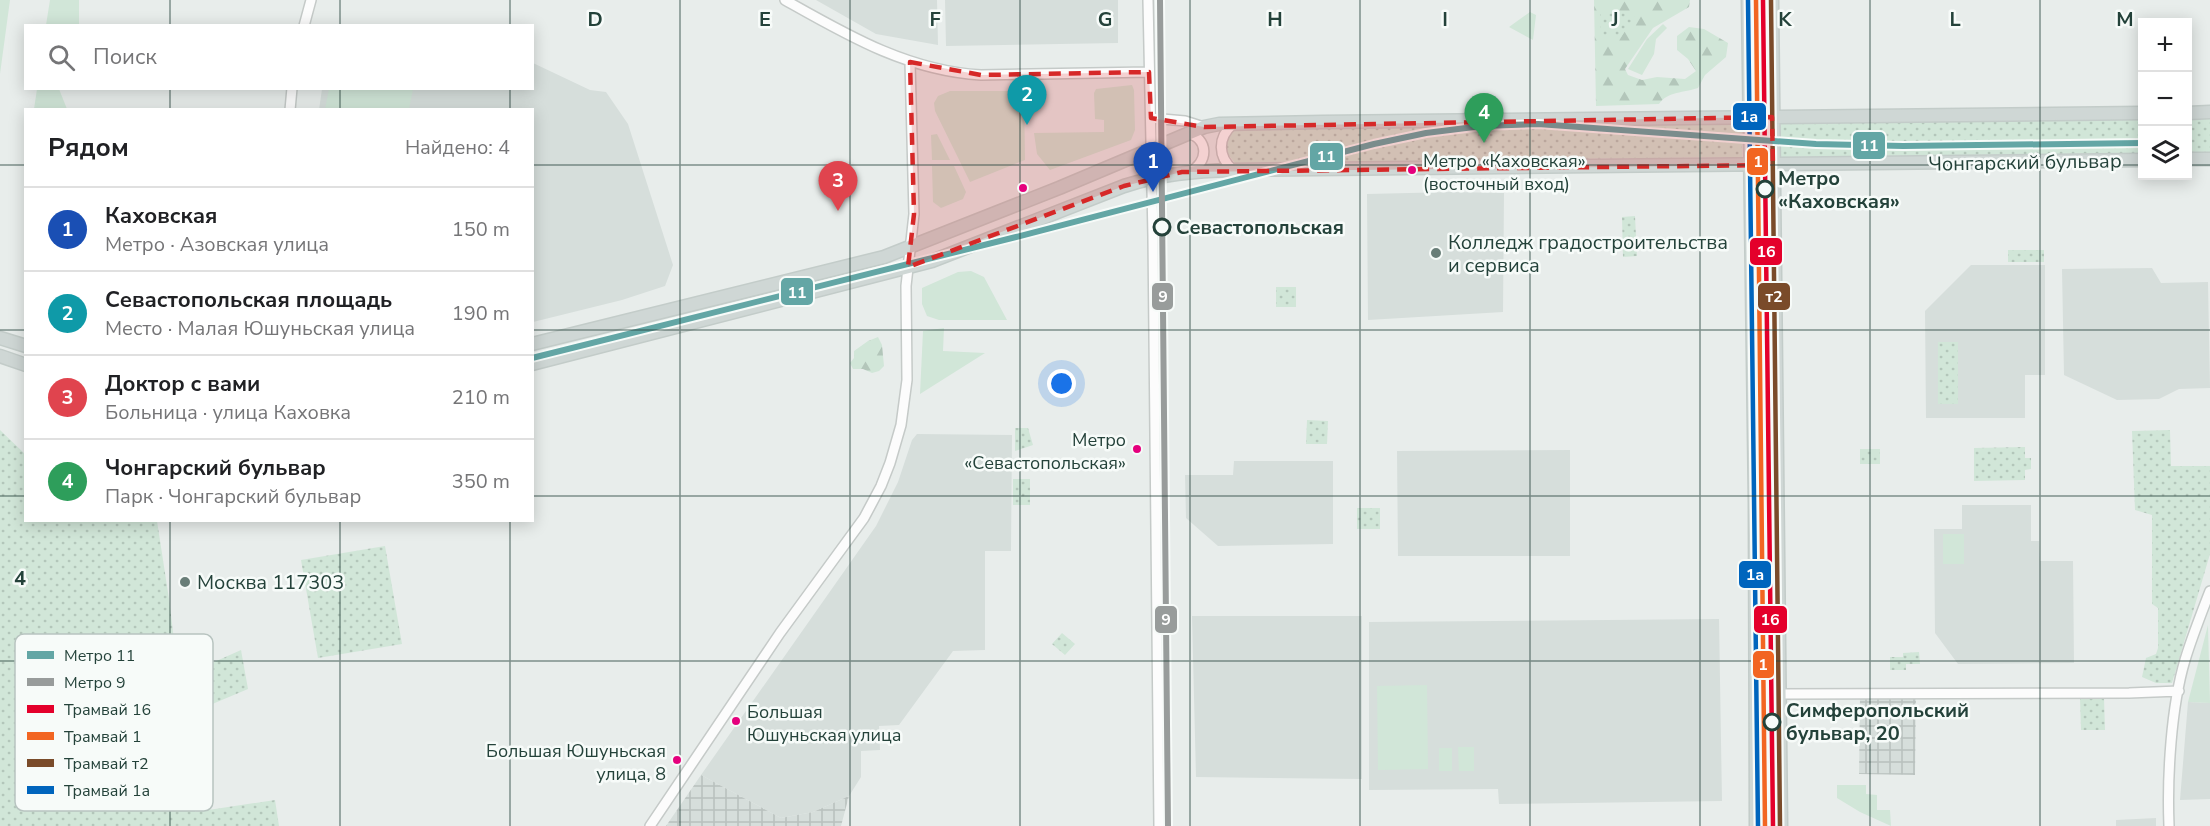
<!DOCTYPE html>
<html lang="ru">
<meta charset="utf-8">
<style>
body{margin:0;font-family:"Nunito Sans",sans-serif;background:#f6f6f6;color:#202124}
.controls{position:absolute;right:18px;top:18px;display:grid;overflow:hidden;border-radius:0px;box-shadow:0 3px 15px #0003}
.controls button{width:54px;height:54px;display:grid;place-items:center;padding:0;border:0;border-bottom:2px solid #e0e0e0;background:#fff;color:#202124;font:30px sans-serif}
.you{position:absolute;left:1062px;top:384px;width:21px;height:21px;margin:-15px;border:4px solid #fff;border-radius:50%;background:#1a73e8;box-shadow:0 0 0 9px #1a73e833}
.badge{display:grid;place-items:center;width:39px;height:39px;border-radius:50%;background:#697e78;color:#fff;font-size:20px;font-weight:700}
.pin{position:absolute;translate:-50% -50px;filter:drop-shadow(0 2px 3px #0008)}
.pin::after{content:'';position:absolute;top:32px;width:21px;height:18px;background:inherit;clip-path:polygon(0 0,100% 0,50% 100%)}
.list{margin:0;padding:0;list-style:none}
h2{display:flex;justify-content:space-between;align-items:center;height:78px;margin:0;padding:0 24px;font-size:26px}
h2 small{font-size:20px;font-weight:400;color:#757577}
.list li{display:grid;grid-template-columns:39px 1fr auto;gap:18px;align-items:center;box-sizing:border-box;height:84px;padding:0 24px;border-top:2px solid #e0e0e0}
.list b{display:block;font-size:22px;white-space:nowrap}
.list p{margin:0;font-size:20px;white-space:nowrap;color:#757577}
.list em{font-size:20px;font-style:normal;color:#757577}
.icon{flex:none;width:33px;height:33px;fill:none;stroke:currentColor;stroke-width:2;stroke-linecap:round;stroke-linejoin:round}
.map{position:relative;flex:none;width:2210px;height:826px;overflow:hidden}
.search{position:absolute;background:#fff;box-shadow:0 3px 15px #0003;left:24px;top:24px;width:510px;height:66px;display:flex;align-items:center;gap:15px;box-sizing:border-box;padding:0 21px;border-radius:0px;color:#757577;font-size:22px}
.panel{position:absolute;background:#fff;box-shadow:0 3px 15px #0003;left:24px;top:108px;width:510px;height:414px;border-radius:0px}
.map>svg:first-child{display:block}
</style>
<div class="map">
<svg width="2210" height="826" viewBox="0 0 2210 826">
<defs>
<pattern id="industrial-grid" width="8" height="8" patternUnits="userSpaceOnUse" patternTransform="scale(1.5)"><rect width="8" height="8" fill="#d6dedb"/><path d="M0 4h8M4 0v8" fill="none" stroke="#b8c0bd"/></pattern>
<pattern id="forest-firs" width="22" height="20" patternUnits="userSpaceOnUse" patternTransform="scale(1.5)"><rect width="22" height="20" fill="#d1e6d8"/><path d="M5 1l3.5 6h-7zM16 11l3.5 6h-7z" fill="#b3c6ba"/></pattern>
<pattern id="park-dots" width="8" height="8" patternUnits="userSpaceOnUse" patternTransform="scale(1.5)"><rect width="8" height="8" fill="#d1e6d8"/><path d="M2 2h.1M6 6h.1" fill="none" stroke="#b3c6ba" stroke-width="1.8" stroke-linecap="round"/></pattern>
</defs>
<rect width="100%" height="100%" fill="#e8edeb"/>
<path fill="#d6dedb" d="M816,0H937L938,45L876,34Z
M945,0H1118V43L946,46Z
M533,63L590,90L606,92L628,124L673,265L665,286L622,300L533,322L532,110H319L322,89L532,88Z
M1451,192L1504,193L1503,312L1368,320L1367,194Z
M1971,265H2045V375H2025V418H1926L1925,311Z
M2152,268L2161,283L2208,282L2210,388L2179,389L2159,399L2117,400L2064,375L2062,269Z
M917,434L1012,435L1011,551H985V650L953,651L899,725L879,726L880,750L861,751V777L849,796L813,812L781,818L701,775L876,526L898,482L912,440Z
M1570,450V556H1398L1397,451Z
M1234,461H1333V544L1218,546L1186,518L1185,475H1233Z
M1962,505H2031V541H2039L2040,561H2073L2074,663L1958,664L1935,633L1934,529H1962Z
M1192,616H1362V779L1196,777Z
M1719,619L1722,801L1499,804L1498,789L1369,790V622Z
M2188,702L2210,703V799L2180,800Z
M2156,818V826H2116V820Z"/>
<path fill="url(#industrial-grid)" d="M1860,697H1916L1915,775L1859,774Z
M701,775L781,818L813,812L849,796L841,826H666Z"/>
<path fill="#d1e6d8" d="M0,0H10L0,74Z
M50,0H79V25H46Z
M1530,12L1536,15L1533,40L1509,27Z
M1663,24L1667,28L1656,39L1654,54L1642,75L1628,69L1647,39Z
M1132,85L1134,90L1135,130L1131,140L1050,170L1037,154L1034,133L1104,132V120L1095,119L1094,93L1096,89Z
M37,89H59L67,109H34Z
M329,89V88L413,89L409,109H325Z
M950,91H1024L1025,160L970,182L935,111L934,103L938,96Z
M937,134L950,160H932L931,135Z
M932,166H954L966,192L963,199L941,208L933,202Z
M971,271L984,277L1007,320H939L927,316L922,304V288L958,272Z
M944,328L943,351L985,353L920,394L923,331Z
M1943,534H1964V564H1943Z
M2208,625L2210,703L2188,702Z
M1427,685L1428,769L1378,770L1377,686Z
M1458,747H1474V771H1459Z
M1439,748H1452V771H1439Z
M1837,785H1866V794L1877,795V810H1890L1891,826L1860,812L1837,798Z"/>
<path fill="url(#forest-firs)" d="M1594,0H1690L1689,7L1653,28L1625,69L1628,75L1642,80L1657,77L1685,79L1696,71L1688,59L1677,50V36L1689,27L1704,29L1728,43L1726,57L1705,75L1698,88C1684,93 1668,91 1659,104L1596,106Z
M878,337L882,345L884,366L879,371L872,373L863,369H853L850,363L854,358V351L868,341Z"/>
<path fill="url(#park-dots)" d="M1611,9L1635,17L1621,37H1601L1600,14Z
M2142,119V153L1781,157V121Z
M2188,119H2210V152H2188Z
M1742,121V157L1235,163L1226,152V137L1235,127Z
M1635,216L1637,256L1623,257L1622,217Z
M2008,250H2044V262H2008Z
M1276,287H1296V307H1276Z
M1938,342H1958V404H1938Z
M1307,420L1328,421L1327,444H1306Z
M1015,428H1028L1033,445L1015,451Z
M0,430L25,454L26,520L157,521L169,599L195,812L275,800L279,826H0Z
M2170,430L2171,466H2210V554L2172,683H2156L2142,677L2146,658L2156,654L2158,648V608L2152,604V515L2135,510L2132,431Z
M2025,447V458H2031V469L2025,470V480L1974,481V448Z
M1860,449H1880V464H1860Z
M1013,479H1030V505H1013Z
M1357,508H1380V529H1357Z
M385,546L402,644L318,658L301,560Z
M1062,633L1075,644L1065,655L1052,644Z
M241,650L248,689L210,705L203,667Z
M1919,652L1920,664H1906V670H1890V657H1903V653Z
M2080,698H2104L2105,730H2081Z"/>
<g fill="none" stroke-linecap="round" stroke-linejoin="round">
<defs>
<path id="minor" d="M785,0C847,35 908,71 981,75L1149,72
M1148,0L1153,237L1159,826
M304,26L311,0
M290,110L292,88
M1151,118L1185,121L1204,127
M1233,124C1217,138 1218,157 1233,170
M1187,133C1209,138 1209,163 1189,172
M1779,694L2129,693L2179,691
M650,826L780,633L864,518L881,486L890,463L901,425L907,380L906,286L914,214L910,62
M2169,826C2167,777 2171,707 2185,660C2192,637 2201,614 2210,591"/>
<path id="major" d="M1748,0L1755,502L1756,826
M1772,0L1781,826
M2188,113L2210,112
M2188,159H2210
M0,338L26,346
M532,344L884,257L1059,188L1204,127L1219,124L1322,122L2142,113
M0,356L26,365
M532,364L932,261L1124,186C1161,174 1195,171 1233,170L2142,160
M1756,812H1781"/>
</defs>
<use href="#minor" stroke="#c5cac8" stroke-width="12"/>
<use href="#major" stroke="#c3ccc9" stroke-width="15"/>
<use href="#minor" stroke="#fcfcfc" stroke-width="9"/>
<use href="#major" stroke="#cfd7d5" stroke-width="12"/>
<defs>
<path id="tram-1" d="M1763,0L1773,826"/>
<path id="tram-2" d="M1756,0L1765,826"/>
<path id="tram-3" d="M1771,0L1780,826"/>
<path id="tram-4" d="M1748,0L1758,826"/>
</defs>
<use href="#tram-1" stroke="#f7fbf9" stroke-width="9"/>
<use href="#tram-2" stroke="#f7fbf9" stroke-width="9"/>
<use href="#tram-3" stroke="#f7fbf9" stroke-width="9"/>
<use href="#tram-4" stroke="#f7fbf9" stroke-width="9"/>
<use href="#tram-1" stroke="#e4002b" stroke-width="4.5"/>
<use href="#tram-2" stroke="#f26522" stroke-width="4.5"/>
<use href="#tram-3" stroke="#7a4b2a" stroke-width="4.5"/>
<use href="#tram-4" stroke="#0065bd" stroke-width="4.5"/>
<defs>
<path id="metro-1" d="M532,358L1016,237L1374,144L1426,133L1482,126L1538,124L1816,144L1903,146L2142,143"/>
<path id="metro-2" d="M1160,0L1168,826"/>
</defs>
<use href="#metro-1" stroke="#f7fbf9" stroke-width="10"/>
<use href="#metro-2" stroke="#f7fbf9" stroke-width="10"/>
<use href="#metro-1" stroke="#63a6a5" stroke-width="6"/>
<use href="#metro-2" stroke="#989c9b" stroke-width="6"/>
</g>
<path fill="#d62828" fill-opacity="0.2" stroke="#d62828" stroke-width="4.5" stroke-dasharray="12 8" stroke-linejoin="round" d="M910,62L981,75L1149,72L1151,118L1204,127L1772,117L1773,165L1182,172L1124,186L908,267L914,214Z"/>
<path fill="none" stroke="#24423a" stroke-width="1.5" stroke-opacity="0.55" d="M170,0V26M340,0V26M510,0V26M680,0V826M850,0V826M1020,0V826M1190,0V826M1360,0V826M1530,0V826M1700,0V826M1870,0V826M2040,0V826M170,88V110M340,88V110M510,88V110M0,165H26M532,165H2142M2188,165H2210M0,330H26M532,330H2210M0,496H26M532,496H2210M170,520V826M340,520V826M510,520V826M0,661H2210"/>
<g fill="#e5007d" stroke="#f7fbf9" stroke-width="2">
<circle cx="1412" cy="170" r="5"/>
<circle cx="1023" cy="188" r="5"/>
<circle cx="1137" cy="449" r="5"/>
<circle cx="736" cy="721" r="5"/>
<circle cx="677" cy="760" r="5"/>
</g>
<g fill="#f7fbf9" stroke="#24423a" stroke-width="3">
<circle cx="1765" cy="189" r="8"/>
<circle cx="1162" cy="227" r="8"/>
<circle cx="1772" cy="722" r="8"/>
</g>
<g fill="#697e78" stroke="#f7fbf9" stroke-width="2">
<circle cx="1436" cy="253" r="6"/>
<circle cx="185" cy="582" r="6"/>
</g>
<g text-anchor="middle" stroke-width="5" stroke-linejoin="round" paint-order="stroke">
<g font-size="18" fill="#24423a" stroke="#f7fbf9" text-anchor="start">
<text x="1423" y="167">Метро «Каховская»<tspan x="1423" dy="23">(восточный вход)</tspan></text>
<text x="1126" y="446" text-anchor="end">Метро<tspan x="1126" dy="23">«Севастопольская»</tspan></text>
<text x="747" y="718">Большая<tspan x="747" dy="23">Юшуньская улица</tspan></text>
<text x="666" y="757" text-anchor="end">Большая Юшуньская<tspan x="666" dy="23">улица, 8</tspan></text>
</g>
<g font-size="20" fill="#24423a" stroke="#f7fbf9">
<text transform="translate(2025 162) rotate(-1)" y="7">Чонгарский бульвар</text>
</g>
<g font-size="20" font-weight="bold" fill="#24423a" stroke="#f7fbf9" text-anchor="start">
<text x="1778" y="185">Метро<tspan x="1778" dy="23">«Каховская»</tspan></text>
<text x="1176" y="234">Севастопольская</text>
<text x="1786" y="717">Симферопольский<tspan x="1786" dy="23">бульвар, 20</tspan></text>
</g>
<g font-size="20" fill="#24423a" stroke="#f7fbf9" text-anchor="start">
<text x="1448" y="249">Колледж градостроительства<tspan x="1448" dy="23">и сервиса</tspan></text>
<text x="197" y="589">Москва 117303</text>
</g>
</g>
<rect x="15" y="634" width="198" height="177" rx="9" fill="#f7fbf9" stroke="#b8c4c0" stroke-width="1.5"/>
<rect x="27" y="651" width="27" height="8" fill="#63a6a5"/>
<rect x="27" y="678" width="27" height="8" fill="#989c9b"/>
<rect x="27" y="705" width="27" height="8" fill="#e4002b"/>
<rect x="27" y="732" width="27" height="8" fill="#f26522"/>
<rect x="27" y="759" width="27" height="8" fill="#7a4b2a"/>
<rect x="27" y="786" width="27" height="8" fill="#0065bd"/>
<g font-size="16" fill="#24423a">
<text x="64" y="661">Метро 11</text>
<text x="64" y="688">Метро 9</text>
<text x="64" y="715">Трамвай 16</text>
<text x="64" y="742">Трамвай 1</text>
<text x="64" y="769">Трамвай т2</text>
<text x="64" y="796">Трамвай 1а</text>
</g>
<g font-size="20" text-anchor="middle" font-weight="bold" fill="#24423a" stroke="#f7fbf9" stroke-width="5" stroke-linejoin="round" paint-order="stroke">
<text x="595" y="26">D</text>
<text x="765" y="26">E</text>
<text x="935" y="26">F</text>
<text x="1105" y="26">G</text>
<text x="1275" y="26">H</text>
<text x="1445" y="26">I</text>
<text x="1615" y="26">J</text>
<text x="1785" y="26">K</text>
<text x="1955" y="26">L</text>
<text x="2125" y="26">M</text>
<text x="20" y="585">4</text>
</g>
<g stroke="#f7fbf9" stroke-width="2">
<rect x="1732" y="102" width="35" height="29" rx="6" fill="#0065bd"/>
<rect x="1852" y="131" width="34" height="29" rx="6" fill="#63a6a5"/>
<rect x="1309" y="142" width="35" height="29" rx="6" fill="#63a6a5"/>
<rect x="1746" y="147" width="23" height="29" rx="6" fill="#f26522"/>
<rect x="1749" y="237" width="34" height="29" rx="6" fill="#e4002b"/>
<rect x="780" y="277" width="34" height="29" rx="6" fill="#63a6a5"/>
<rect x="1757" y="282" width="34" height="29" rx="6" fill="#7a4b2a"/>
<rect x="1151" y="282" width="23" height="29" rx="6" fill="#989c9b"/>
<rect x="1738" y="560" width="34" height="29" rx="6" fill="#0065bd"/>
<rect x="1154" y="605" width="24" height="29" rx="6" fill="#989c9b"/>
<rect x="1753" y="605" width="35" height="29" rx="6" fill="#e4002b"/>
<rect x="1752" y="650" width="23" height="29" rx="6" fill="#f26522"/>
</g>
<g font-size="16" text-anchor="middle" font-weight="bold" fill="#fff">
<text x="1749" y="122">1а</text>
<text x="1869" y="151">11</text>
<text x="1326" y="162">11</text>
<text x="1758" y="167">1</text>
<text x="1766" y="257">16</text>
<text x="797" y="298">11</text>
<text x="1774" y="302">т2</text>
<text x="1163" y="302">9</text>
<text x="1755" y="580">1а</text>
<text x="1166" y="625">9</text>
<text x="1770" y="625">16</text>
<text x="1763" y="670">1</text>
</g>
</svg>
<div class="controls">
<button>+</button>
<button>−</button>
<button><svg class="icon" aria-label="layers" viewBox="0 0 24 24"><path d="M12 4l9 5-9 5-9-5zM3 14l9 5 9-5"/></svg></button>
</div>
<div class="you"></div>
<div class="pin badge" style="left:1153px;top:192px;background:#1a4fb4">1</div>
<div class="pin badge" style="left:1027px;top:125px;background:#0f9aa8">2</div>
<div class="pin badge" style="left:838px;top:211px;background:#e0444e">3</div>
<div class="pin badge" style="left:1484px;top:143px;background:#2e9e5b">4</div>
<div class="search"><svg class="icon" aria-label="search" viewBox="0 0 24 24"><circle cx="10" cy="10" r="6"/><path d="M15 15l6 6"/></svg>Поиск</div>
<section class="panel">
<h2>Рядом<small>Найдено: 4</small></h2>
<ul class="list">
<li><span class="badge" style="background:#1a4fb4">1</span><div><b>Каховская</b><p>Метро · Азовская улица</p></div><em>150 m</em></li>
<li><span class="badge" style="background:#0f9aa8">2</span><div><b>Севастопольская площадь</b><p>Место · Малая Юшуньская улица</p></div><em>190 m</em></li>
<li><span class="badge" style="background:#e0444e">3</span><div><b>Доктор с вами</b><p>Больница · улица Каховка</p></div><em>210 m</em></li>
<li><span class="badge" style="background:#2e9e5b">4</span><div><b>Чонгарский бульвар</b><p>Парк · Чонгарский бульвар</p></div><em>350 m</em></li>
</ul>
</section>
</div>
